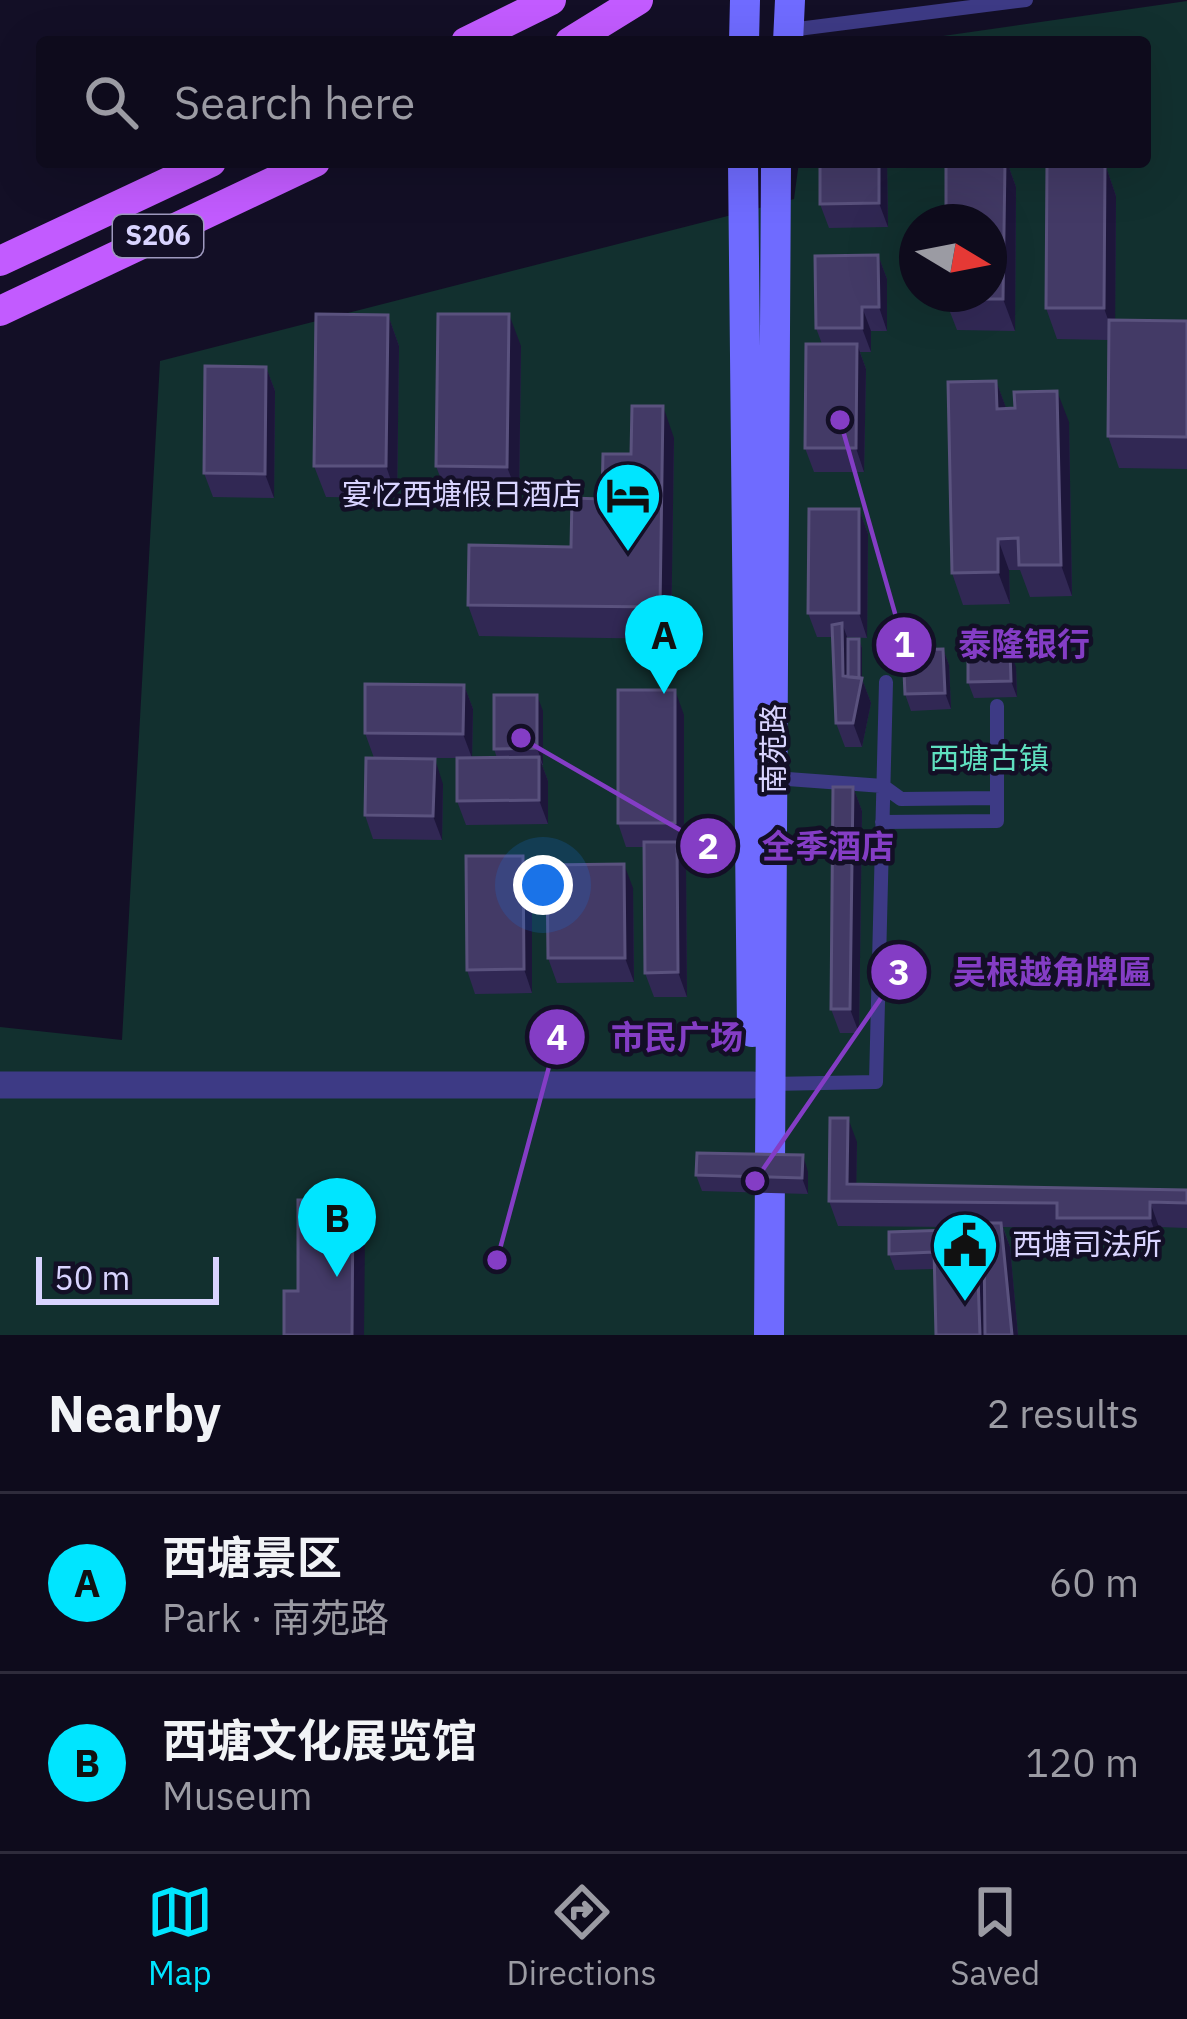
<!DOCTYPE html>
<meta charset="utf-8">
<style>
body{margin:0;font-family:"IBM Plex Sans","Noto Sans SC",sans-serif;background:#1c1929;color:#f1f3f6}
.compass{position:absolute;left:899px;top:204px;width:108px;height:108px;border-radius:50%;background:#0e0b1c;box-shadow:0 12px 48px #0002;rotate:100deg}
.scale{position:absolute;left:36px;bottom:30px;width:183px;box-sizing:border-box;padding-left:12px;border:6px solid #d9d4ff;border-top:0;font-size:33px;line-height:42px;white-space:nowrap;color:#d9d4ff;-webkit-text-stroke:9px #130f26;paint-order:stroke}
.you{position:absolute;left:543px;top:885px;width:42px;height:42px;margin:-30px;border:9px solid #fff;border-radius:50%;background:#1a73e8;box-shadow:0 0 0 18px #1a73e833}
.badge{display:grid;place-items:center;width:78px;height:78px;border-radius:50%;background:#00e5ff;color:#111;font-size:39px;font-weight:700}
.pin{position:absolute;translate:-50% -99px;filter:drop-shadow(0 3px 6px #0008)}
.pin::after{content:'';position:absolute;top:63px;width:42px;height:36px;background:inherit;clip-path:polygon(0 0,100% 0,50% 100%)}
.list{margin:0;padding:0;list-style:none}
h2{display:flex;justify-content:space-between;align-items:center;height:156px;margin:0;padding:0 48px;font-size:51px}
h2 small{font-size:39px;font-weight:400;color:#9b9ba3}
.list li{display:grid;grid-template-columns:78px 1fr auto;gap:36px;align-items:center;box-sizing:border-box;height:180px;padding:0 48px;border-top:3px solid #2e2b3b}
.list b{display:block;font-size:45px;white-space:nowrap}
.list p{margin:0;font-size:39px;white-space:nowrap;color:#9b9ba3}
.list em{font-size:39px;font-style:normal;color:#9b9ba3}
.icon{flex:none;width:66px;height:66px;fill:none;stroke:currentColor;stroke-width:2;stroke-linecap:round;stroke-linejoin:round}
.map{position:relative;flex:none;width:1187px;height:1335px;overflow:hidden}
.search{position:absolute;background:#0e0b1c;box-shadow:0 12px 48px #0002;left:36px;right:36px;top:36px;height:132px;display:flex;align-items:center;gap:30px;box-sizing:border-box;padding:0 42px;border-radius:12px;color:#9b9ba3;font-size:45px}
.sheet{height:516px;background:#0e0b1c}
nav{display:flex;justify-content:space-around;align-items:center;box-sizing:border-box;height:168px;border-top:3px solid #2e2b3b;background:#0e0b1c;font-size:33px;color:#9b9ba3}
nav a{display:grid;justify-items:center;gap:6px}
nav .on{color:#00e5ff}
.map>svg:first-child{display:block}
</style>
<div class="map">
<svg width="1187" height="1335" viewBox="0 0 1187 1335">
<rect width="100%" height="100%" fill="#130f26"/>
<path fill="#12302f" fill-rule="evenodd" d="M1187,1V1335H0V1027L122,1040L160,361L794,199L799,162H1145V42H901ZM917,222H989V294H917Z"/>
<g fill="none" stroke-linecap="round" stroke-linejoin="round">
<path stroke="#3d3a85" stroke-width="14" d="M790,30L1026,0
M774,778L883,786L901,799L997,798
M882,822L997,821V706
M770,1084L876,1082L886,682"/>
<path stroke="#3d3a85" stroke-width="27" d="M0,1085H753"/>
<path stroke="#6f6bff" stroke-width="30" d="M744,42L745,0
M788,42L790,0
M743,162L752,1032
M769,1335L776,162"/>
<path stroke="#c25bff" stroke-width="30" d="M466,42L551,0
M570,42L638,0
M0,261L211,162
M0,311L315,162"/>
</g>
<path fill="#312854" d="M820,162H887L888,227L829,228L820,204Z
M946,162H1007L1016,187L1015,331L957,330L945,299Z
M1105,164L1116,196L1115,320L1187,321V469L1119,468L1108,436V340L1057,339L1046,308Z
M878,255L887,279V331H871V352H860L866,369L864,472H814L805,448L822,344L816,328Z
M388,315L399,346L397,498L326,497L314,466Z
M521,346L519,498H448L436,466Z
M266,367L275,391L274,498L213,497L204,473Z
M996,381L1006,408L1069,422L1072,596L1030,597L1020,570H1009L1010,604L963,605L952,573Z
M674,438L671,639L479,636L468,605L571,547L602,499Z
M859,509L868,534L867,638L847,637L848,639H859L862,648V679L871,703L862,747H845L836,723L833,637H817L808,613Z
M943,649L949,665L951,709L911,711L905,694Z
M1016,667L1017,697L974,698L968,682Z
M464,685L473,709L472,758H497L494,749L543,711V765H542L548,781V824L466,825L457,801L465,758H374L365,733Z
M684,715V847H679L686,866L687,997H654L645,973L644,847H626L618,823Z
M443,784L442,840L373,839L365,815Z
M853,787L862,811L859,1033H840L831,1009Z
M532,880V993L475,994L467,970Z
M633,888L634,982L557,983L548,958Z
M857,1142L856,1185L1187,1190V1228L1159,1227V1243L1066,1242L1061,1228L1003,1227L1010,1247L1018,1335H936L934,1269L895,1270L889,1254L950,1230L953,1237L952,1227L838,1226L829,1201Z
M808,1172V1194L702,1191L696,1175Z"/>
<path fill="#1d163a" d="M879,162H887L888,227L879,203Z
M1005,162H1007L1016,187L1015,331L1003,299Z
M1105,164L1116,196L1115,340L1104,308Z
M878,255L887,279V331L879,307Z
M862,307L871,331V352L862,328Z
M509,314L521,346L519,498L507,467Z
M388,315L399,346L397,498L386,466Z
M857,344L866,369L864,472L856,448Z
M266,367L275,391L274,498L265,474Z
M996,381L1008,413L997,409Z
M1057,391L1069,422L1072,596L1061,565Z
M663,406L674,438L671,639L660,607Z
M859,509L868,534L867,638L859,613Z
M998,539L1009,570L1010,604L998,572Z
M842,623L851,648V692L843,676Z
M859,639L862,648V679L871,703L862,747L853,723Z
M943,649L949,665L951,709L945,693Z
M1010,651L1016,667L1017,697L1011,681Z
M464,685L473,709L472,758L463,734Z
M675,690L684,715V847L675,823Z
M537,695L543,711V765L537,748Z
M539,757L548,781V824L539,800Z
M435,759L443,784L442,840L433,816Z
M853,787L862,811L859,1033L850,1009Z
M677,842L686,866L687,997L678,972Z
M523,856L532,880V993L524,969Z
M624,864L633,888L634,982L625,958Z
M848,1118L857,1142L856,1202L847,1184Z
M803,1155L808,1172V1194L802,1178Z
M353,1200L365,1231L364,1335H352Z
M1150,1202L1159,1227V1243L1150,1218Z
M1001,1223L1010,1247L1018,1335H1012Z
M977,1247L986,1272L988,1335H980Z"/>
<path fill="#433a66" stroke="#5a527e" stroke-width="3" d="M820,162H879V203L820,204Z
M946,162H1005L1003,299H945V294H989V222H946Z
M1047,164H1105L1104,308H1046Z
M878,255L879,307H862V328H816L815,256Z
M316,314L388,315L386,466H314Z
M438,314H509L507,467L436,466Z
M1109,320L1187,321V437L1108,436Z
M806,344H857L856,448H805Z
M205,366L266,367L265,474L204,473Z
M996,381L997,409L1015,408L1014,392L1057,391L1061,565H1019L1018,538L998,539V572L952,573L948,382Z
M632,406H663L660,607L468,605L469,545L571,547L572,498L602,499L603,454H631Z
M809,509H859V613H808Z
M842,623L843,676L862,678L853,723H836L832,625Z
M848,639H859V678L848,677Z
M943,649L945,693L905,694L903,650Z
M968,651H1010L1011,681L968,682Z
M365,684L464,685L463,734L365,733Z
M618,690H675V823H618Z
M494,695H537V748L494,749Z
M539,757V800L457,801V758Z
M366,758L435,759L433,816L365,815Z
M833,787H853L850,1009H831Z
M644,842H677L678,972L645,973Z
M466,856H523L524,969L467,970Z
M624,864L625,958H548L547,865Z
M830,1118H848L847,1184L1187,1190V1203L1150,1202V1218H1057V1203L829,1201Z
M697,1153L803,1155L802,1178L696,1175Z
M298,1200H353L352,1335H284V1291H298Z
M952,1223H1001L1012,1335H985L984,1243L953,1242Z
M950,1230V1248H934V1252L889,1254V1232Z
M977,1247L980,1335H936L934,1248Z"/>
<defs>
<symbol id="hotel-pin" viewBox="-11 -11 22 30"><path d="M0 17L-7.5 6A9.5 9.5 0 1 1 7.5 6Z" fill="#00e5ff" stroke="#130f26"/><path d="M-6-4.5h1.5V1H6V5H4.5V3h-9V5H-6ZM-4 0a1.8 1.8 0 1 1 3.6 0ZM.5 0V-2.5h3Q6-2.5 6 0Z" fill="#111"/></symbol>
<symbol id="civic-pin" viewBox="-11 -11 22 30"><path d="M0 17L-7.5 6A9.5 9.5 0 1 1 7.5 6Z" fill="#00e5ff" stroke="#130f26"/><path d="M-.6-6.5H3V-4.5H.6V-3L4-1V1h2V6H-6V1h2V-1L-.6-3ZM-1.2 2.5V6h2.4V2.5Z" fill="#111"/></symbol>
</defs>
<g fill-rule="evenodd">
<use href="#hotel-pin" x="590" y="457" width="76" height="104"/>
<use href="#civic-pin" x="927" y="1207" width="76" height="104"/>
</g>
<g text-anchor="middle" stroke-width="9" stroke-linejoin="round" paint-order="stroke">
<rect fill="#130f26" stroke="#9e99be" stroke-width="3" x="113" y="215" width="90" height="42" rx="9"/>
<g font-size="27" font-weight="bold" fill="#d9d4ff">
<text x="158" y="245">S206</text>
</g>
<g font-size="30" fill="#d9d4ff" stroke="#130f26" text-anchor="end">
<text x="582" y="505">宴忆西塘假日酒店</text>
<text x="1012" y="1255" text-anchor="start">西塘司法所</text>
</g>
<g font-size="30" fill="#d9d4ff" stroke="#130f26">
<text transform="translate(774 749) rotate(-90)" y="10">南苑路</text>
</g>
<g font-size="30" fill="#5fe0c0" stroke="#130f26">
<text x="989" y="769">西塘古镇</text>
</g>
</g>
<path fill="none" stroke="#843dc5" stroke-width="4.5" d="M840 420L904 645M521 738L708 846M755 1181L899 972M497 1260L557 1037"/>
<g fill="#843dc5" stroke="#130f26" stroke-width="4.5">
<circle cx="840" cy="420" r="12"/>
<circle cx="521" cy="738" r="12"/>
<circle cx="755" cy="1181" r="12"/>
<circle cx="497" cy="1260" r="12"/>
<circle cx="904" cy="645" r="30"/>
<circle cx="708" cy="846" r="30"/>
<circle cx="899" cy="972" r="30"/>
<circle cx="557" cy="1037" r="30"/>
</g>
<g font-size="36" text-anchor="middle" font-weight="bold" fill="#fff">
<text x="904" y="657">1</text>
<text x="708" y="859">2</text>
<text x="899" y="985">3</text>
<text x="557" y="1050">4</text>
</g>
<g font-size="33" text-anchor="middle" font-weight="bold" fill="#843dc5" stroke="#130f26" stroke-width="9" stroke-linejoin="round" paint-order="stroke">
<text x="1024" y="656">泰隆银行</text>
<text x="828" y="858">全季酒店</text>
<text x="1052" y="984">吴根越角牌匾</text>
<text x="677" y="1049">市民广场</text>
</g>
</svg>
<svg class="compass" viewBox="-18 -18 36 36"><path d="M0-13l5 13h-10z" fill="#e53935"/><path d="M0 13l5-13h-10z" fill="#9b9ba3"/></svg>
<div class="scale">50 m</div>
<div class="you"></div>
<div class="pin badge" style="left:664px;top:694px">A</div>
<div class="pin badge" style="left:337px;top:1277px">B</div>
<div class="search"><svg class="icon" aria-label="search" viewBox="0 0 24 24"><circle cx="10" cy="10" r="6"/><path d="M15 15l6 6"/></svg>Search here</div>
</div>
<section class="sheet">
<h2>Nearby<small>2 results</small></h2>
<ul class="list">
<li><span class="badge">A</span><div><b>西塘景区</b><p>Park · 南苑路</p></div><em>60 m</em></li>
<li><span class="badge">B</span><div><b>西塘文化展览馆</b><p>Museum</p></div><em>120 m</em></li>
</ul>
</section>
<nav>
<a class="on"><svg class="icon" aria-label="map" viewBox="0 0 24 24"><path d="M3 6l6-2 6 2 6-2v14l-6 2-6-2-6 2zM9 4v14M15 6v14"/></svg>Map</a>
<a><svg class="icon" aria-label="directions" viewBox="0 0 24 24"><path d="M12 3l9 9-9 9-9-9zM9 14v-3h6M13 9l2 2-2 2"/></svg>Directions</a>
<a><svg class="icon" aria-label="saved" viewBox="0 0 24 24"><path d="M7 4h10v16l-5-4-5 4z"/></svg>Saved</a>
</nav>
